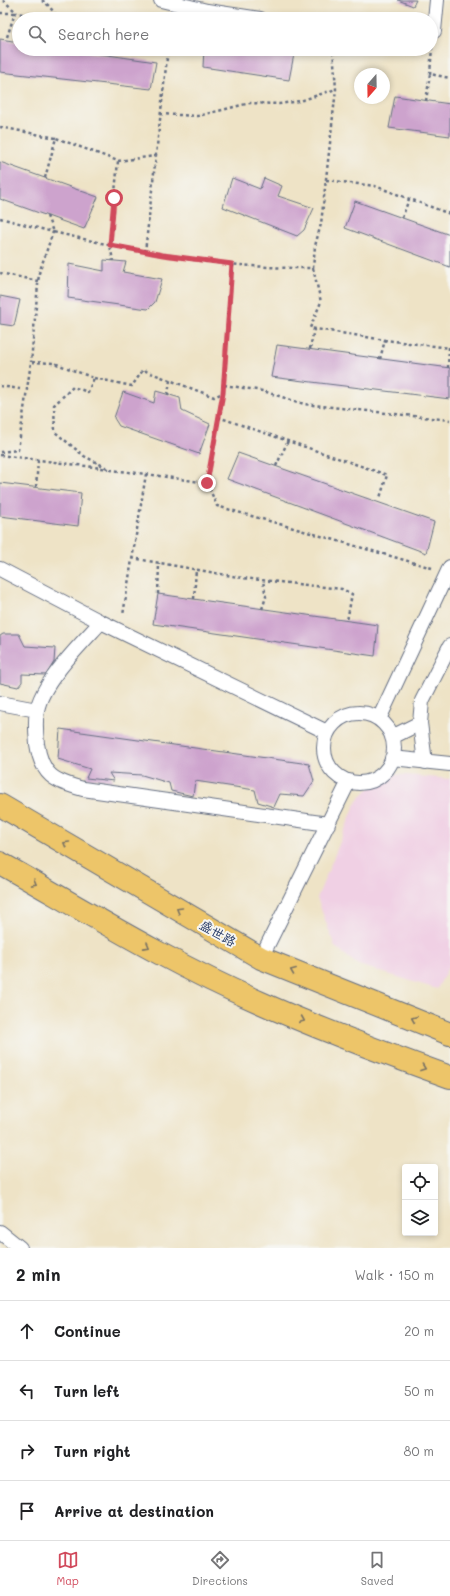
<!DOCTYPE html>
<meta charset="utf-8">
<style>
body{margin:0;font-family:Mali,"LXGW WenKai TC",sans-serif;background:#f6f6f6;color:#202124}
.controls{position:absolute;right:12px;bottom:12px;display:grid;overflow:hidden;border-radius:4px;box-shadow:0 2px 6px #0003}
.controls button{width:36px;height:36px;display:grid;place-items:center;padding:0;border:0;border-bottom:1px solid #e0e0e0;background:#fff;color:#202124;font:20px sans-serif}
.compass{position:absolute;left:354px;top:68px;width:36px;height:36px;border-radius:50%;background:#fff;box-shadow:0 2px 6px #0003;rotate:200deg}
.stop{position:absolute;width:12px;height:12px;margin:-9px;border:3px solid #d1495b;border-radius:50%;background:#fff}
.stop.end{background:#d1495b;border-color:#fff;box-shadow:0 1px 4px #0008}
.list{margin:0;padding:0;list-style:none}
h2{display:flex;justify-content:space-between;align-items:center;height:52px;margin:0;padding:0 16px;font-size:17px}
h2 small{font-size:13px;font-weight:400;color:#757577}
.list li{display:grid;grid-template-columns:26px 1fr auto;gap:12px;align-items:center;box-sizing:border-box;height:60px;padding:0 16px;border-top:1px solid #e0e0e0}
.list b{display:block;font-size:15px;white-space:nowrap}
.list em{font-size:13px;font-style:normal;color:#757577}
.icon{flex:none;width:22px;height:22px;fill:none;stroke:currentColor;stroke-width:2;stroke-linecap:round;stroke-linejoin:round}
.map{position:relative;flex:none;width:450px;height:1248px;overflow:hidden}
.search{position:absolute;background:#fff;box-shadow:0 2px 6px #0003;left:12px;right:12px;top:12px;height:44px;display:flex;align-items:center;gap:10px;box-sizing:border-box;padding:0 14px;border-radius:22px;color:#757577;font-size:15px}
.sheet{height:292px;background:#fff}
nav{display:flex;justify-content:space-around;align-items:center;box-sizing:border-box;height:56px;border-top:1px solid #e0e0e0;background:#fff;font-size:11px;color:#757577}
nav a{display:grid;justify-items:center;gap:2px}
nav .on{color:#d1495b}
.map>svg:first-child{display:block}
</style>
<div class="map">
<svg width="450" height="1248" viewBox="0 0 450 1248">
<rect width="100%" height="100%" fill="#f6f6f2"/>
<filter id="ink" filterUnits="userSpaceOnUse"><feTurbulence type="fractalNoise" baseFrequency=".025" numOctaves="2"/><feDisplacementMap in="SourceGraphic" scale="8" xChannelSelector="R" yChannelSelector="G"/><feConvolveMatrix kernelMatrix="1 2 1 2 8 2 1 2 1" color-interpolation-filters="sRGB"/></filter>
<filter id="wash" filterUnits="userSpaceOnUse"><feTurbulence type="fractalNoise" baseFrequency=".012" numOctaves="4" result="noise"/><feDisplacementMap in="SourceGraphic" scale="16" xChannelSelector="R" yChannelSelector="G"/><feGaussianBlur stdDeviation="0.9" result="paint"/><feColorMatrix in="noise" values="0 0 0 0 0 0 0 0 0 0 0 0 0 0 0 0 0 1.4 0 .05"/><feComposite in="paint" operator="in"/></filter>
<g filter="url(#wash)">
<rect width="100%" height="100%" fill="#eee3c6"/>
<path fill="#f0d0e4" d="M393,774L450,779V964L437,989L358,965L335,947L317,898L357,800L368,789Z"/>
<g id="blocks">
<path fill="#cda3cd" d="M398,0H416L413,6Z
M0,39L19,42V49H66L156,62L151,89L0,72Z
M204,49H295L289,80L203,67Z
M395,96L450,104V136L389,128Z
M0,162L98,197L84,229L0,199Z
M232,178L260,189L264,178L282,186L278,196L314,208L304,230L297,236L223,207Z
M355,201L450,235V267L345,228Z
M104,260L126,262L123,272L162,279L155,302L148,309L68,298L69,264L104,271Z
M0,296L20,300L14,326L0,324Z
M277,345L450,368V399L271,377Z
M156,391L180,398L182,411L210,424L199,454L119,426L114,418L123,392L154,403Z
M238,453L434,522L426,553L227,479Z
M0,483L81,493L78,526L0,516Z
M158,594L378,625L375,656L153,624Z
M3,634H19L25,646L55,648L54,662L46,675L22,674V682L18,687L0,683V636Z
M60,729L309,764L314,781L304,796L280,794L274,807L258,802L255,790L195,781L193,796L171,791L169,783L142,775L109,773L114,781L86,778L90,769L58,759Z"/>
</g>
</g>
<g filter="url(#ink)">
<use href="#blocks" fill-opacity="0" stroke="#656e82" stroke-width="1"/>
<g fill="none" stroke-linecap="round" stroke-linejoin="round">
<defs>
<path id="minor" d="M161,0L207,11L260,19
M431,32L434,31L437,0
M0,569L101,622L327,732
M101,622C82,643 41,683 37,711C35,721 36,734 37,744C42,776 54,781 83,789L328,824
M0,703L37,710
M324 748a35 35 0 1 1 70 0a35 35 0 1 1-70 0Z
M379,719L450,567
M392,737L420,723
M392,758L450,764
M425,762L420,723L422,701L450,646
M261,958L349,781
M0,1232L20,1248"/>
<path id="primary" d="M0,805L261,958L450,1034
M0,863C85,911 169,963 259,1002C321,1030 386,1054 450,1077"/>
</defs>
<use href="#minor" stroke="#656e82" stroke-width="16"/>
<use href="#primary" stroke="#656e82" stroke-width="24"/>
<path stroke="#656e82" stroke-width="2.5" stroke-dasharray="3 3" stroke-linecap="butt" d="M3,0L17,13
M42,0L49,6L58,18
M0,13H15
M7,37L15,13L61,19
M432,47L430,74L450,78
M102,51L103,49
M426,101L430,74
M160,114L198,116L250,103L279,104L300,101L336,89
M0,127L56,138
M118,161L155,156
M45,178L56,138L118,161L110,245C177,258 245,269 313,268L315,246L321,224L336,89L333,49
M326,180L375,186L450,214
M47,216L53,232L110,245L113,261
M0,218L53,232L39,273L31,362
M402,218L409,199
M145,252L168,49
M313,268L321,302L310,328L385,340L450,348
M0,273L38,281
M310,349L314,329
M380,359L385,340
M448,368L449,347
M94,378L132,386L143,370L214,397L223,393L232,264
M224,385L263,391L304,404L450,420
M0,386L20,389
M168,395L170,380
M218,417L387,475L380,498
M0,452L18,450L31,362L54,363L94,378L88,392L73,387L54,405L55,432L84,456L111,470L146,474L123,615
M0,455L109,469
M276,466L288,441
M146,474L207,483L223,394
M207,483L217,506L432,568
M36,487L38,461
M132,558L243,578L342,589L352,594L347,621
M158,594L159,563
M194,599L196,569
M262,609L266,597L263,581"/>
<use href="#minor" stroke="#fff" stroke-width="14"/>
<use href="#primary" stroke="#edc569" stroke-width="22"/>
</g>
<defs><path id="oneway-chevron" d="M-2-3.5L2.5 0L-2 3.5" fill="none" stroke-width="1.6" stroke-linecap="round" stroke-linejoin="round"/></defs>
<g stroke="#797263">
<use href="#oneway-chevron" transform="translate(66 844) rotate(-150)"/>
<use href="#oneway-chevron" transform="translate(34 883) rotate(29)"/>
<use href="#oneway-chevron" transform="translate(179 910) rotate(-150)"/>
<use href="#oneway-chevron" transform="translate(147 946) rotate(29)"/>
<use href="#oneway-chevron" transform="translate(293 971) rotate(-158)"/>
<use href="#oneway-chevron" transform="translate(414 1019) rotate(-158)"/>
<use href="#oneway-chevron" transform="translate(302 1020) rotate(23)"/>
<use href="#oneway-chevron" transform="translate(423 1068) rotate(20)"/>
</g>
</g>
<g fill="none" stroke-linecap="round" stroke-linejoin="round" filter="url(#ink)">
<path stroke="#d1495b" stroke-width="5" d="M114,198L110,245L163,255L232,264L223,393L207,483"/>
</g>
<g text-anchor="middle" stroke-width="4" stroke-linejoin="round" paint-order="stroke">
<g font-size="13" fill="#1b2f5e" stroke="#f6f6f2">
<text transform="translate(218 933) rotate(30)" y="5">盛世路</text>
</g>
</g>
</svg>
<div class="controls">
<button><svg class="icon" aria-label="locate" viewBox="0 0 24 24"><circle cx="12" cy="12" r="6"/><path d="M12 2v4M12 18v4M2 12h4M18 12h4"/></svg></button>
<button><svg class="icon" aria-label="layers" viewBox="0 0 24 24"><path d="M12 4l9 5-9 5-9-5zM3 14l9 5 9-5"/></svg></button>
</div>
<svg class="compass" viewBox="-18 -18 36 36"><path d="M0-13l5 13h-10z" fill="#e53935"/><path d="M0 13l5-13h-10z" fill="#757577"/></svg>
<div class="stop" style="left:114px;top:198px"></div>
<div class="stop end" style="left:207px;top:483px"></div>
<div class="search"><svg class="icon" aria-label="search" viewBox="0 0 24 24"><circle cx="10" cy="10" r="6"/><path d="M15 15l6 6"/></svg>Search here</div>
</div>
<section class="sheet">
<h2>2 min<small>Walk · 150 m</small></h2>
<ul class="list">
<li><svg class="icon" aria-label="ahead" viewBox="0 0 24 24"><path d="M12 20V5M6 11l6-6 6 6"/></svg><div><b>Continue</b></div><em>20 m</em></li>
<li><svg class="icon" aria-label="left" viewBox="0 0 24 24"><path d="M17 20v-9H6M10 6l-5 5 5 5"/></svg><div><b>Turn left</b></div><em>50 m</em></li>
<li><svg class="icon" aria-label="right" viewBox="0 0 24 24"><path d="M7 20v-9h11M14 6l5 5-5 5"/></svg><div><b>Turn right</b></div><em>80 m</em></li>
<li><svg class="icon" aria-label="arrive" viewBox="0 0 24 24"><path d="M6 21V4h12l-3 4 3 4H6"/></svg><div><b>Arrive at destination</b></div></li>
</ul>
</section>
<nav>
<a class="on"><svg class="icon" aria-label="map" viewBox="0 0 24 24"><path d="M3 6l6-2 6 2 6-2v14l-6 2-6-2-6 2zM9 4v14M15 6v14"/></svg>Map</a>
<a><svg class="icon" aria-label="directions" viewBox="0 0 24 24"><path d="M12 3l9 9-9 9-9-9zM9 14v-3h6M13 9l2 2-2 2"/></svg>Directions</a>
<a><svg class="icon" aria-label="saved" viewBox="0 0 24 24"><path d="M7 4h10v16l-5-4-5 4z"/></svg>Saved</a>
</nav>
